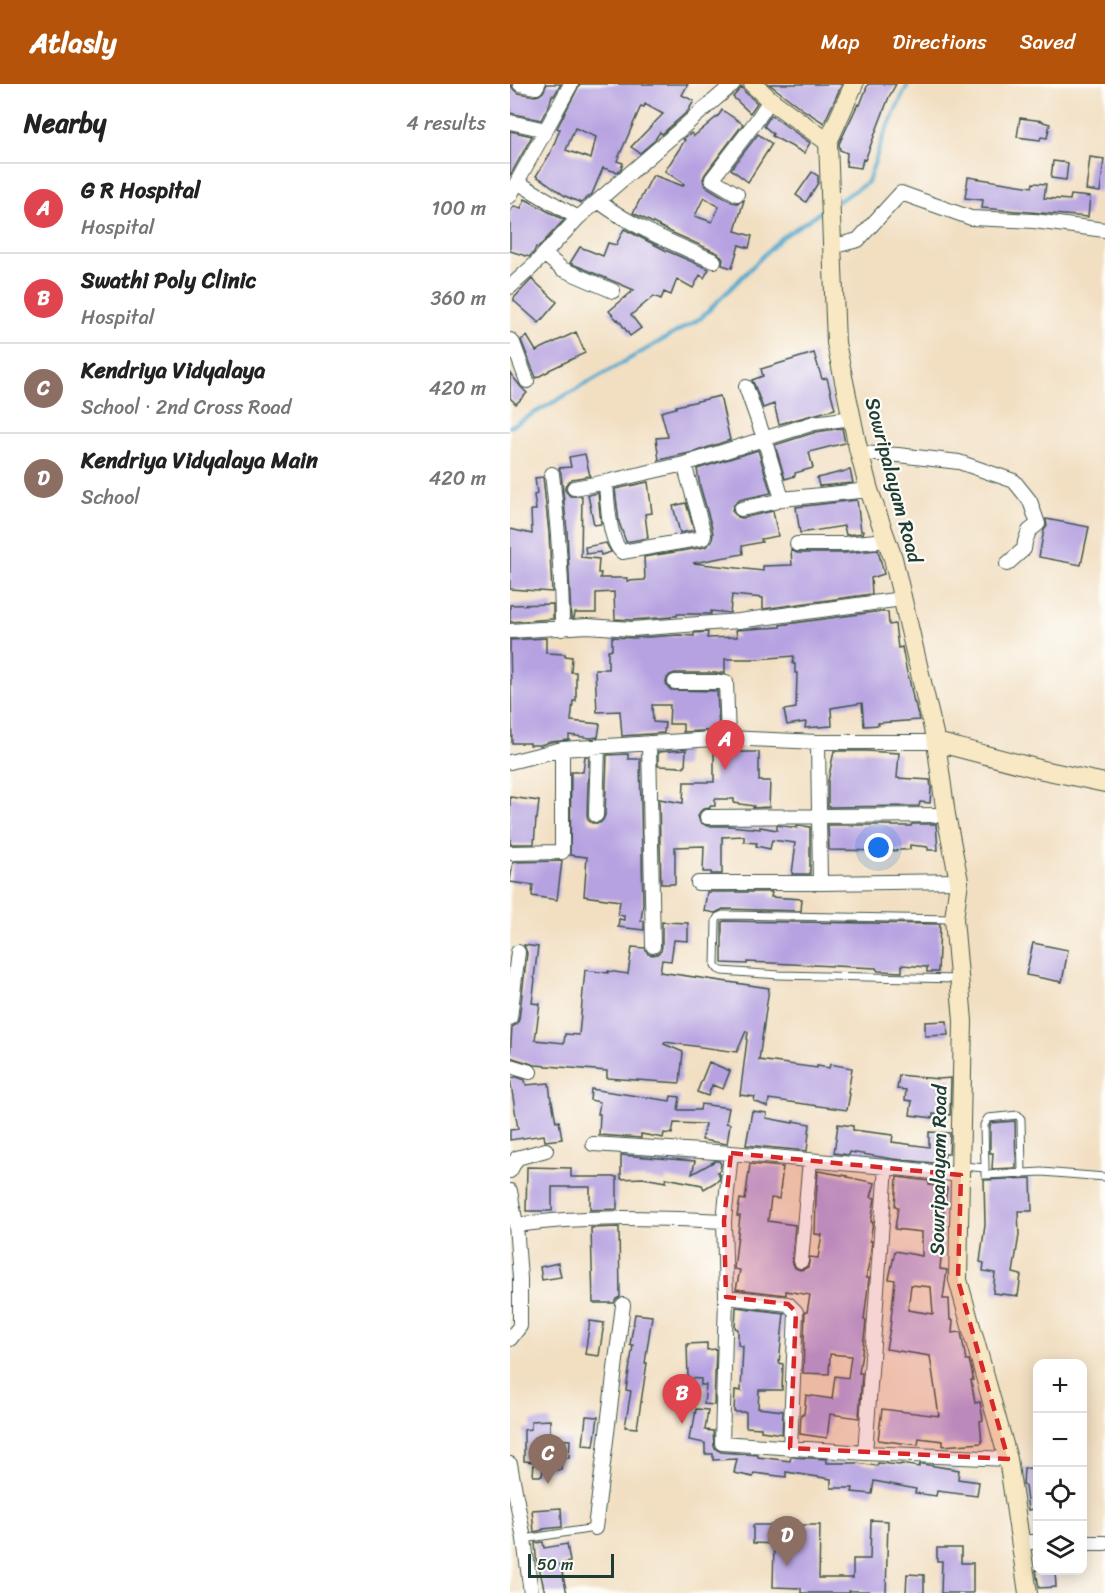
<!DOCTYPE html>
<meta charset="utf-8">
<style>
body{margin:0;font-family:Sriracha,sans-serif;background:#f6f6f6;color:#222}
.controls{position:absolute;right:18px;bottom:18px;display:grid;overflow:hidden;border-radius:12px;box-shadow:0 3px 15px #0003}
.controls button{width:54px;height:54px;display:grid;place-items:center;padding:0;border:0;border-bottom:2px solid #e0e0e0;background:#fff;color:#222;font:30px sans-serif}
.scale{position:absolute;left:18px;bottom:15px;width:86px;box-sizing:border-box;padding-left:6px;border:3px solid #1f3d34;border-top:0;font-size:16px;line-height:21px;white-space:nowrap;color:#1f3d34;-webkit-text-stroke:4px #fdfcf7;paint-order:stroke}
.you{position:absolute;left:369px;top:764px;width:21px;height:21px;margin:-15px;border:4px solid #fff;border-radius:50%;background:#1a73e8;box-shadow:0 0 0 9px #1a73e833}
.badge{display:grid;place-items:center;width:39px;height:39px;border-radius:50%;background:#b45309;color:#fff;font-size:20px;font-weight:700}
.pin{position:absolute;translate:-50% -50px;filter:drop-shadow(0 2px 3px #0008)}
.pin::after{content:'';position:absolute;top:32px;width:21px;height:18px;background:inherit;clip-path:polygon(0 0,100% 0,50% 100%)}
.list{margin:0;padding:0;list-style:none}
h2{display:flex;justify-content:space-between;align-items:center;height:78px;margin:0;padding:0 24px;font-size:26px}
h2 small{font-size:20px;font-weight:400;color:#767676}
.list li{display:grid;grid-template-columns:39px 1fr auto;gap:18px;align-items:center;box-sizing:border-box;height:90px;padding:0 24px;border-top:2px solid #e0e0e0}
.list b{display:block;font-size:22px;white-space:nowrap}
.list p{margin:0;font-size:20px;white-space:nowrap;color:#767676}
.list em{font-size:20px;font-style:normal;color:#767676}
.icon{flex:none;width:33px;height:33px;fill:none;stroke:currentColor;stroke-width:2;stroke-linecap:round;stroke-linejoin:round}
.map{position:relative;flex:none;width:595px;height:1509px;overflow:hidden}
header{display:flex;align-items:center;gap:36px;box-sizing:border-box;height:84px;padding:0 30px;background:#b45309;color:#fff}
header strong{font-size:28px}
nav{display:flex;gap:33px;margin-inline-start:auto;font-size:21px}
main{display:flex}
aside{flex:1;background:#fff}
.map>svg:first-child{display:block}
</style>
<header>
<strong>Atlasly</strong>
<nav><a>Map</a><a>Directions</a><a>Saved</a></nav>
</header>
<main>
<aside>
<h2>Nearby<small>4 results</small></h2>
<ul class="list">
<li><span class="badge" style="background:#e0444e">A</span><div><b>G R Hospital</b><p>Hospital</p></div><em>100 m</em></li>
<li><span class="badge" style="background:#e0444e">B</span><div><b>Swathi Poly Clinic</b><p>Hospital</p></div><em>360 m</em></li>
<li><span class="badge" style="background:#8d6e63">C</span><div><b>Kendriya Vidyalaya</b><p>School · 2nd Cross Road</p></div><em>420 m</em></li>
<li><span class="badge" style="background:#8d6e63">D</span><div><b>Kendriya Vidyalaya Main</b><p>School</p></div><em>420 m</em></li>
</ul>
</aside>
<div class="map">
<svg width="595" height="1509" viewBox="0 0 595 1509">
<rect width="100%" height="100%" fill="#fdfcf7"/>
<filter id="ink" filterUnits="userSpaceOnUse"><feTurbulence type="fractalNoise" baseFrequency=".0167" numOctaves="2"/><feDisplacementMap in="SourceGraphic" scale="12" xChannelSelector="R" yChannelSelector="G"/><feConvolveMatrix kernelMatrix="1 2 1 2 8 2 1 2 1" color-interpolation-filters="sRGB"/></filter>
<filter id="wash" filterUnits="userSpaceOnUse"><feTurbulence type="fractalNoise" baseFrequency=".008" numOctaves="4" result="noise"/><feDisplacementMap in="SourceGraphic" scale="24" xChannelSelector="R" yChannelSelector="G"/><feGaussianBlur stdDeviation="1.35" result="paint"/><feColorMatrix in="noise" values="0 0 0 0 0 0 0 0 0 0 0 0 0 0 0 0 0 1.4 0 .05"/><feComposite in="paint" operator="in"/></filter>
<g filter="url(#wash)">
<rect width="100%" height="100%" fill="#f2dfc2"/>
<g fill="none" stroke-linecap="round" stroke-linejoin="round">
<path stroke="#4fa7cc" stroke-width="4" d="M327,118L358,98L373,53L398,0
M0,343L191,234L271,154L315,125"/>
</g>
<g id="blocks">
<path fill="#b6a2e1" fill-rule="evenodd" d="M0,0L4,6L8,9L25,12L29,11L33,8L37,0H51L44,12L42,11L40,19L31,36L0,29Z
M70,0H178L172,11L184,17L178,27L152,50L150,48L144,57L130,69L121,63L153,30L135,20L134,23L131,22L107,77L113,79L111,85L107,88L93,84L82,110L71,119L55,112L36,98L26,92L40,70L50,45L47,44ZM65,44L86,53L81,75L56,66Z
M259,0H332L314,39L295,27Z
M358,0H386L379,13L355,76L353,75L351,84L336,82L337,69L330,66L329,60L348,20L350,21Z
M232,3L235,8L247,19L240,29L223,13Z
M212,26L233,40L195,90L193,95L194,100L197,103L222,118L227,119L234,116L225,147L242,152L239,164L229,161L222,184L212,181L213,175L208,169L163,149L123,129L143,91L173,102L174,100L155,87L175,56L173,55L181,49L184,52L209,31ZM194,113L209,123L202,138L185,132Z
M261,31L300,59L294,69L262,52L263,50L254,42Z
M510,34L533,37V38L540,40L537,54L531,53L530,56L507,53Z
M0,47L22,52L0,92Z
M248,50L262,60L238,98L221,85Z
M580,73L594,75L590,108L576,106Z
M543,77L558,79L556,96L541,94Z
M302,88L308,92V99L296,118L286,111Z
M458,93L522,103L523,99L536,100L534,114L560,116L561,111L580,113L578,133L472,124L473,116L455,114Z
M15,115L54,136L28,164L26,163L24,168L19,173L0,167V128L4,122L11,124Z
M114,145L155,166L199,185L194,194L190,191L183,204L167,195L161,211L154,208L151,215L144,212L121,231L131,244L120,252L108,235L107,236L99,227L124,206L60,179L70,163L93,172L98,159L106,161Z
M22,195L47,218L29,239L4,217V214Z
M66,248L75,269L39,286V287L26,294L11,256L17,252L26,267Z
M304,269L312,295L317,294L325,325L269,340L264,320L253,324L244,300L242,296L253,292L251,285Z
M0,289L11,303L17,309L6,320L0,314Z
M210,312L220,356L184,368L149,376L146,354L158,353L151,328L166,324V322Z
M332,344L335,359L299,368L303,384L285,389V392L275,395L265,361L306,348Z
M248,366L261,409L229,416L223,422L222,427L228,433L232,434L263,427L268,452L251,455L252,458L232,462L233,470L183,479L253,487V482L282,481L281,466L287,469H334L368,466L374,490L361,494L362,510L253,525V514L222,511L220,529L201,527V530H167V532H161V533L122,536L105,535L104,508L86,509V529H65L64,534H61L57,447L51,389L49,384L61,383L59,373L75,370L80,392L62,395L58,398L55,402V406L60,412H72L71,473L89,475L88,489H91L90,494H117V497L135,496L134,473L195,463L199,460L202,457L203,450L202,444L190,402L187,385Z
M340,386L343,399L309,402L307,394Z
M33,393L39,449L42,508L0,505V445L22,450L21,426H26L24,411L27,410L25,394Z
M138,398L142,429L135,430L138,454L116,458L109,438L105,405Z
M88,409L91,440L84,441L78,411Z
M347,416L351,447H353V449L336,451L334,442L290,449L286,423Z
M176,419L184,446L170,449L163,422Z
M536,435L579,443L571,481L529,473L534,446L537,442Z
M96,459L101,468L91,471L90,468L76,470L75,463Z
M43,520V535L0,538V521Z
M364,528H378L379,541L385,540L388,564L392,563L398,594H399L404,619H405L409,636L368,639L369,641L354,642L352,619L321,624L322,642L295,644L296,638L277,641L274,626L286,624L287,589H285V580H283L284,572L247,575H215V589H165L160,591L157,594L156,599L158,603L161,606L207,607L209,646L173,648V640H159L160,621H142L143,638L155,639L154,649L112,652L110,627L87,628L85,585H98V566H102V553L123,554L169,551L184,552V549L198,548L197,554L227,553L226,546L270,543V541Z
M36,554V569L55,570V572L62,573L61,588H66V617H63L61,637L90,640L88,653L81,654L59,651V656L40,658L30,661H20V659H2L0,556Z
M176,666L175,683L148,682V668Z
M324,667H356L389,669L387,694L420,696L421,705L420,719L410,718L409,722L318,723V697Z
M204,668H249V697H260L259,723L243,724L244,722L224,719V715H205V722H200V724L193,725L190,728L188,732L190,738L197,742H219L250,745V743L267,746V741L287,744V741L300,743V790H282L285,766H284L285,759L262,756L260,765L246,762L247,759L234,758V752L212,753V790H201V788H193L194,762L165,763V800H151L149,715L173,719L174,698H204Z
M118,670V675H130L133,820L131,837H134V846L108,843L109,835L114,836V832L108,831L110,817L74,812L77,773L60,771L61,688H73L75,672H79L77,731L78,736L82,739H90L93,736L95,731L97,671Z
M0,713L29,717L27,735H26L24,760H0Z
M402,740H426L428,766H418V763L400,761V765L382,767L319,766L318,741H382V742H401Z
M52,777L47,816L22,812L23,801L0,798L3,778Z
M197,808H262L261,813L292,815L291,827L213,825L205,829L194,827Z
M214,837L430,840L428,888H417V883L392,881V888L368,887L366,884L237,878V880L212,879V838Z
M152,838L178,839V857L164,856L161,877L152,876L150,888L259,904L249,976L307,984V982L319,984L320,980L342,984L338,1009L340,1010L337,1026L259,1015L258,1023L244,1017L245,1013L230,1011L238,948L236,947L227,968L155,958L154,960L173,968L170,999L97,994V987L25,981L0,973L2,943L7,940L9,935L17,869L14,861L28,863L24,894L25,895L22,919L30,920L25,956L54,959L55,950L69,951L75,886L98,889V887L118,890L122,863L135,864L138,870L143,871L147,870L151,867L152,862Z
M523,859L558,866L552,898L516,891Z
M437,937L438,951L415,952V938Z
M199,978L220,987L213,1005L202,1001L198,1012L187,1008Z
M389,991L428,995L441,994L440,1031L423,1030V1034L400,1031L402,1017L395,1016L396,1006L387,1005Z
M7,993L15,996L16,1001L39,999L41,1017H42L46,1038L49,1037L52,1055L35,1057L34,1051L0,1056V1046L8,1045L0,994Z
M81,1005L160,1017L161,1012L170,1013L168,1026H190L191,1020L219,1024L216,1039L220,1040L217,1060L192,1056L195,1040L164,1039L162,1050L154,1049L153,1054L131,1050V1054L89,1051L90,1030H88L90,1018L80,1016Z
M242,1027L257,1029L256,1034L283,1039V1037L300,1040L297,1067L236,1061Z
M505,1037L506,1084L482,1085L483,1069H480V1042L481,1039Z
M328,1040L343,1042V1046L383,1051L382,1058L419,1063V1048L440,1049L439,1070H435L433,1080L383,1075L340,1068L339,1071L324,1069Z
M111,1071L185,1077L182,1090L205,1077H209L211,1080L210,1086L207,1088L210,1092L209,1096L194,1105L192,1101L156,1094V1098L133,1094L111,1095Z
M240,1080L273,1083L269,1115L261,1114L258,1137L285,1141L282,1177L285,1184L290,1186L294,1185L298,1183L300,1173L308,1174L312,1151L305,1150L306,1115L308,1087L337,1092V1093L365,1099L361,1113L365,1114L361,1138H363L360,1157H362L360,1173L356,1194H359L354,1236H356L354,1254L349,1289H352L349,1334L320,1330L317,1354L290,1350L291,1330H294L296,1311L322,1315L325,1292L338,1294L341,1272L320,1270L319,1290L293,1289L295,1228H297L300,1211L276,1207V1211L226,1205L230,1186L224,1185L230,1132H227L230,1115L235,1116Z
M17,1083L61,1084V1093H107V1125L80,1126V1103H42V1127H16Z
M387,1093L419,1097V1101L437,1104L433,1132V1150L430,1185L437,1186L433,1215H439L440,1236H443L442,1249L451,1248L456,1276H459L462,1288L463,1296H461L465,1319L470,1318L473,1336L470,1337L472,1359L433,1362V1357L409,1354L408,1361L368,1356L372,1325L429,1332L420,1272L376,1265L380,1245L385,1196L379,1195L385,1167L412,1172V1148L385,1145L388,1123L385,1122ZM401,1201L421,1203L423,1230L398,1226Z
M521,1094L522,1127H508L509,1151L503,1189L511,1191L508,1212L483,1209L485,1189L473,1187L474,1179L470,1178L475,1141L474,1096Z
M109,1143L110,1213L106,1215L104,1219H83L81,1144Z
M48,1179L51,1193L32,1196L30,1183Z
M226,1223L274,1229L269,1279L273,1280L272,1306H249L248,1324L273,1327L272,1350L251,1347V1344L236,1343V1328H224L225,1306L231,1307L233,1262L228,1261V1245L225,1244Z
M125,1230L142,1232L135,1279H137L127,1344L115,1343L121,1307L116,1306L123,1261H120Z
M80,1237L94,1239L89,1272L75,1270Z
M197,1259V1266L206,1265L204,1321L194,1320L196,1301H191V1295L178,1294L177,1260Z
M186,1325L198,1326L195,1346L203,1347L204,1363L207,1366L211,1368L248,1371V1373L280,1377L281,1373L317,1375V1379H347L367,1382L368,1379L390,1381L391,1380L409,1383L410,1380H412L449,1386L448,1395L469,1398L467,1412L427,1407L426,1412L405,1409L406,1405L364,1397L362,1410L342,1408L343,1404H321V1395L276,1388V1393L244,1389L243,1393L224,1389L227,1375L203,1376V1370H195V1359L179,1356L181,1344H183Z
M76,1332L88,1333L84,1362L73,1361Z
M40,1336V1355L60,1356L59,1374H52L51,1386L33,1385L32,1392H23L24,1378L14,1377V1346L21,1345V1337Z
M514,1384L528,1385V1424L518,1426L515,1402L513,1401Z
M51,1424L52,1443L33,1445V1446L24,1448L22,1426Z
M361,1436L378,1437L376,1509H358V1507H339V1509H291V1504L263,1503L264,1460L243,1459V1441H310L309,1494H343V1475H360Z
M33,1458L34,1464L57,1460L60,1478L50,1480L57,1509H35L29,1483H27L25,1459Z
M427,1464H451V1479H463V1509H431L432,1477H427Z
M526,1486H545L546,1503L529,1504Z
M397,1490L414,1491V1509H396Z"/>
</g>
</g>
<g filter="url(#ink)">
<use href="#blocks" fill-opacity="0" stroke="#3f5549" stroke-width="1.5"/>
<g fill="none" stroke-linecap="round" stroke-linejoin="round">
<defs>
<path id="lane" d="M443,835L213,831L208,833L206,837L205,881L208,885L212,887L269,891L448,895
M453,1082L475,1084V1091L532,1088L595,1093
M475,1084L474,1041L478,1034L508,1031L511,1035L512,1090
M14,1455L85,1444"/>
<path id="street" d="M10,0L26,3L28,0
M61,0L7,98L68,134
M0,38L36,46
M227,110L202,95L247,36L260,16
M0,112L7,98
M88,117C123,143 164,160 204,177
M321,163L348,156L391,109L461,134L524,137L595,146
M34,170L52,185L103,207
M0,203L22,183L68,134L223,0
M0,256L3,259L17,297
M349,369L388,371L449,378L504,397L520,417L528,440L519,447L515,458L514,465L497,480
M174,380L193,446L194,451L193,454L112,468C99,458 97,415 96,398L174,380L304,339L342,334
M42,390C48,442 52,492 52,545
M64,404L96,398
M272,415L359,406
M231,425L264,418L272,415L254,354L236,303
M287,460H334L377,456
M0,547L77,542L122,545L229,537L392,515
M165,598H216L218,654
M308,658L310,799L449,797
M139,659L143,862
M0,678L52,665L218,654L308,658H426
M86,731L88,662
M197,733L436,731
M0,769L52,768V665
M188,799H310
M0,934L8,868
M0,982L20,988
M221,1069L376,1083L451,1091
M0,1087L7,1074L36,1066
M0,1107L6,1141L10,1194V1242L0,1255
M214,1137L216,1213L212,1359L355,1369L498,1375
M6,1141C75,1131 144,1134 214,1137L221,1069L83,1060
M291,1177L300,1076
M216,1213L278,1220L286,1228L280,1364
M355,1369L376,1083
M0,1380L14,1455L21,1509
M85,1444L113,1221
M510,1458H528
M572,1459H595"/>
<path id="secondary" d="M243,0L260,16L318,58L326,259L348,364L359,406L383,474L426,658L436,731L449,797L444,835L453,937L448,1196L498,1375L518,1509
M318,58L344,0
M426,658L533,686L595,699"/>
</defs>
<use href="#lane" stroke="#3f5549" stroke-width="9"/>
<use href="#street" stroke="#3f5549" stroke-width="16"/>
<use href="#secondary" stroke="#3f5549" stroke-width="20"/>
<use href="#lane" stroke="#fff" stroke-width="7"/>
<use href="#street" stroke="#fff" stroke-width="14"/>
<use href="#secondary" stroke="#f8e8c3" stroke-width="18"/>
</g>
</g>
<path fill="#d62828" fill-opacity="0.2" stroke="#d62828" stroke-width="4.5" stroke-dasharray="12 8" stroke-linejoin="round" d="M221,1069L451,1091L448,1196L498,1375L280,1364L286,1228L278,1220L216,1213L214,1137Z"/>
<g text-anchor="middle" stroke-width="4.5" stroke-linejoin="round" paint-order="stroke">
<g font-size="20" fill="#1f3d34" stroke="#fdfcf7">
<text transform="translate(384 396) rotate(75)" y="7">Sowripalayam Road</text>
<text transform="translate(428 1086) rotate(-89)" y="7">Sowripalayam Road</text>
</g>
</g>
</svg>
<div class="controls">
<button>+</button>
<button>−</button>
<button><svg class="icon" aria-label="locate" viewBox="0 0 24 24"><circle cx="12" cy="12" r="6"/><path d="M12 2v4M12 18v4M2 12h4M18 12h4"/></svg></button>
<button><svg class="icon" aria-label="layers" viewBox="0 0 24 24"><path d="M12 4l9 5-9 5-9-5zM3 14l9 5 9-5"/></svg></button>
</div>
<div class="scale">50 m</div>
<div class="you"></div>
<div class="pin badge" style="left:215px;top:686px;background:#e0444e">A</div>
<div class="pin badge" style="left:172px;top:1340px;background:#e0444e">B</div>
<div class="pin badge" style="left:38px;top:1400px;background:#8d6e63">C</div>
<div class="pin badge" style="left:277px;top:1482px;background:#8d6e63">D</div>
</div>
</main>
